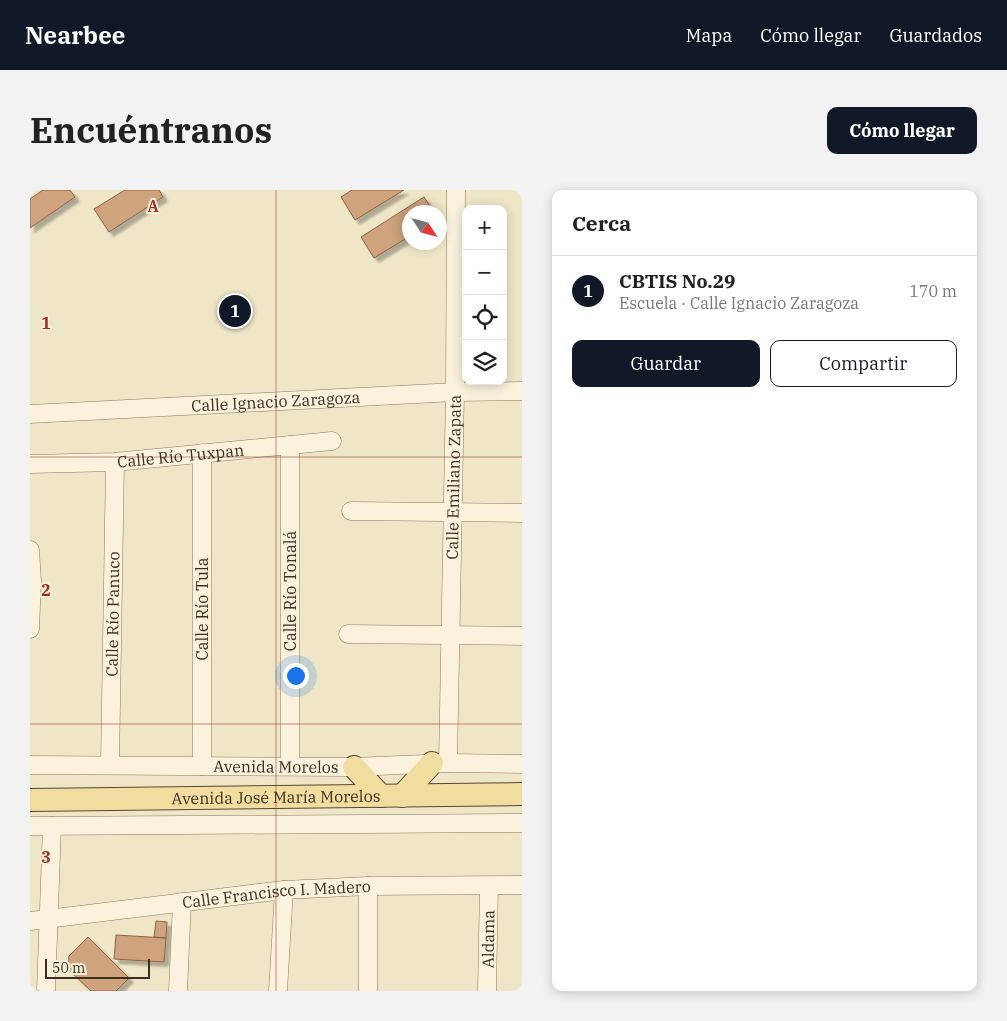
<!DOCTYPE html>
<html lang="es">
<meta charset="utf-8">
<style>
body{margin:0;font-family:"IBM Plex Serif",serif;background:#f2f2f2;color:#222}
.controls{position:absolute;right:15px;top:15px;display:grid;overflow:hidden;border-radius:10px;box-shadow:0 2px 12px #0003}
.controls button{width:45px;height:45px;display:grid;place-items:center;padding:0;border:0;border-bottom:1px solid #e0e0e0;background:#fff;color:#222;font:25px sans-serif}
.compass{position:absolute;left:372px;top:15px;width:45px;height:45px;border-radius:50%;background:#fff;box-shadow:0 2px 12px #0003;rotate:126deg}
.scale{position:absolute;left:15px;bottom:12px;width:105px;box-sizing:border-box;padding-left:5px;border:2px solid #3c2f20;border-top:0;font-size:14px;line-height:18px;white-space:nowrap;color:#3c2f20;-webkit-text-stroke:4px #f6efd8;paint-order:stroke}
.you{position:absolute;left:265px;top:485px;width:18px;height:18px;margin:-12px;border:4px solid #fff;border-radius:50%;background:#1a73e8;box-shadow:0 0 0 8px #1a73e833}
.badge{display:grid;place-items:center;width:32px;height:32px;border-radius:50%;background:#111827;color:#fff;font-size:16px;font-weight:700}
.pin{position:absolute;translate:-50% -50%;border:2px solid #fff;box-shadow:0 1px 5px #0006}
.list{margin:0;padding:0;list-style:none}
h2{display:flex;justify-content:space-between;align-items:center;height:65px;margin:0;padding:0 20px;font-size:21px}
h2 small{font-size:16px;font-weight:400;color:#767676}
.list li{display:grid;grid-template-columns:32px 1fr auto;gap:15px;align-items:center;box-sizing:border-box;height:70px;padding:0 20px;border-top:1px solid #e0e0e0}
.list b{display:block;font-size:19px;white-space:nowrap}
.list p{margin:0;font-size:16px;white-space:nowrap;color:#767676}
.list em{font-size:16px;font-style:normal;color:#767676}
.actions{display:flex;gap:10px;padding:15px 20px}
.actions a{flex:1;padding:11px 0;border:1px solid #111827;border-radius:10px;text-align:center;font-size:18px;color:#111827}
.actions .main{background:#111827;color:#fff}
.icon{flex:none;width:28px;height:28px;fill:none;stroke:currentColor;stroke-width:2;stroke-linecap:round;stroke-linejoin:round}
.map{position:relative;flex:none;width:492px;height:801px;overflow:hidden;border-radius:10px}
header{display:flex;align-items:center;gap:30px;box-sizing:border-box;height:70px;padding:0 25px;background:#111827;color:#fff}
header strong{font-size:24px}
nav{display:flex;gap:28px;margin-inline-start:auto;font-size:18px}
.intro{display:flex;align-items:center;justify-content:space-between;box-sizing:border-box;height:120px;padding:0 30px}
h1{margin:0;font-size:35px}
.button{padding:12px 22px;border-radius:10px;background:#111827;color:#fff;font-size:18px;font-weight:700}
main{display:flex;gap:30px;padding:0 30px}
aside{flex:1;background:#fff;border-radius:10px;box-shadow:0 2px 12px #0003}
.map>svg:first-child{display:block}
</style>
<header>
<strong>Nearbee</strong>
<nav><a>Mapa</a><a>Cómo llegar</a><a>Guardados</a></nav>
</header>
<div class="intro"><h1>Encuéntranos</h1><a class="button">Cómo llegar</a></div>
<main>
<div class="map">
<svg width="492" height="801" viewBox="0 0 492 801">
<defs>
<filter id="shadow"><feDropShadow dx="4.5" dy="4.5" stdDeviation="1" flood-color="#0004"/></filter>
</defs>
<rect width="100%" height="100%" fill="#efe6c8"/>
<path fill="#cea37e" stroke="#8c6342" filter="url(#shadow)" d="M13,0H40L45,7L0,38V9Z
M95,0H129L133,7L79,42L64,19Z
M322,0H374L325,30L311,7Z
M394,7L404,22H380V46L344,68L331,47Z
M126,731L137,732L136,748L124,747Z
M86,745L136,748L134,772L84,769Z
M58,747L99,788L86,801H61L38,779L39,766Z"/>
<g fill="none" stroke-linecap="round" stroke-linejoin="round">
<defs>
<g id="minor">
<path id="s1" d="M0,224L425,202L492,201"/>
<path d="M172,263V576"/>
<path id="s2" d="M0,274L85,272L302,251"/>
<path d="M321,321L492,323"/>
<path d="M0,360L2,391L0,439"/>
<path d="M318,444L492,446"/>
<path id="s3" d="M418,573L425,202L426,0"/>
<path id="s4" d="M0,575L324,577L418,573L492,574"/>
<path id="s5" d="M80,575L85,272"/>
<path d="M260,576V255"/>
<path d="M0,636L492,633"/>
<path id="s6" d="M0,731L254,700L338,696L492,695"/>
<path d="M16,801L22,636"/>
<path d="M148,801L152,712"/>
<path d="M248,801L254,700"/>
<path d="M338,801V696"/>
<path id="s7" d="M457,801L459,696"/>
</g>
<g id="major">
<path d="M324,577L351,606"/>
<path d="M372,606L402,573"/>
<path id="s8" d="M0,610L492,604"/>
</g>
</defs>
<use href="#minor" stroke="#8c785d" stroke-width="19"/>
<use href="#major" stroke="#5a4631" stroke-width="24"/>
<use href="#minor" stroke="#faf2dc" stroke-width="18"/>
<use href="#major" stroke="#f2dda1" stroke-width="22"/>
</g>
<path fill="none" stroke="#9c312c" stroke-width="1" stroke-opacity="0.55" d="M246,0V801M0,267H492M0,534H492"/>
<g text-anchor="middle" stroke-width="4" stroke-linejoin="round" paint-order="stroke">
<g font-size="16" fill="#3c2f20" stroke="#f6efd8">
<text dy="6" stroke="none"><textPath href="#s1" startOffset="246">Calle Ignacio Zaragoza</textPath></text>
<text dy="6" stroke="none"><textPath href="#s2" startOffset="151">Calle Río Tuxpan</textPath></text>
<text dy="6" stroke="none"><textPath href="#s3" startOffset="286">Calle Emiliano Zapata</textPath></text>
<text transform="translate(260 401) rotate(-90)" y="6">Calle Río Tonalá</text>
<text transform="translate(172 419) rotate(-90)" y="6">Calle Río Tula</text>
<text dy="6" stroke="none"><textPath href="#s5" startOffset="151">Calle Río Panuco</textPath></text>
<text dy="6" stroke="none"><textPath href="#s4" startOffset="246">Avenida Morelos</textPath></text>
<text dy="6" stroke="none"><textPath href="#s8" startOffset="246">Avenida José María Morelos</textPath></text>
<text dy="6" stroke="none"><textPath href="#s6" startOffset="248">Calle Francisco I. Madero</textPath></text>
<text dy="6" stroke="none"><textPath href="#s7" startOffset="52">Aldama</textPath></text>
</g>
</g>
<g font-size="16" text-anchor="middle" font-weight="bold" fill="#9c312c" stroke="#f6efd8" stroke-width="4" stroke-linejoin="round" paint-order="stroke">
<text x="123" y="22">A</text>
<text x="16" y="139">1</text>
<text x="16" y="406">2</text>
<text x="16" y="673">3</text>
</g>
</svg>
<div class="controls">
<button>+</button>
<button>−</button>
<button><svg class="icon" aria-label="locate" viewBox="0 0 24 24"><circle cx="12" cy="12" r="6"/><path d="M12 2v4M12 18v4M2 12h4M18 12h4"/></svg></button>
<button><svg class="icon" aria-label="layers" viewBox="0 0 24 24"><path d="M12 4l9 5-9 5-9-5zM3 14l9 5 9-5"/></svg></button>
</div>
<svg class="compass" viewBox="-18 -18 36 36"><path d="M0-13l5 13h-10z" fill="#e53935"/><path d="M0 13l5-13h-10z" fill="#767676"/></svg>
<div class="scale">50 m</div>
<div class="you"></div>
<div class="pin badge" style="left:205px;top:121px">1</div>
</div>
<aside>
<h2>Cerca<small></small></h2>
<ul class="list">
<li><span class="badge">1</span><div><b>CBTIS No.29</b><p>Escuela · Calle Ignacio Zaragoza</p></div><em>170 m</em></li>
</ul>
<div class="actions"><a class="main">Guardar</a><a>Compartir</a></div>
</aside>
</main>
